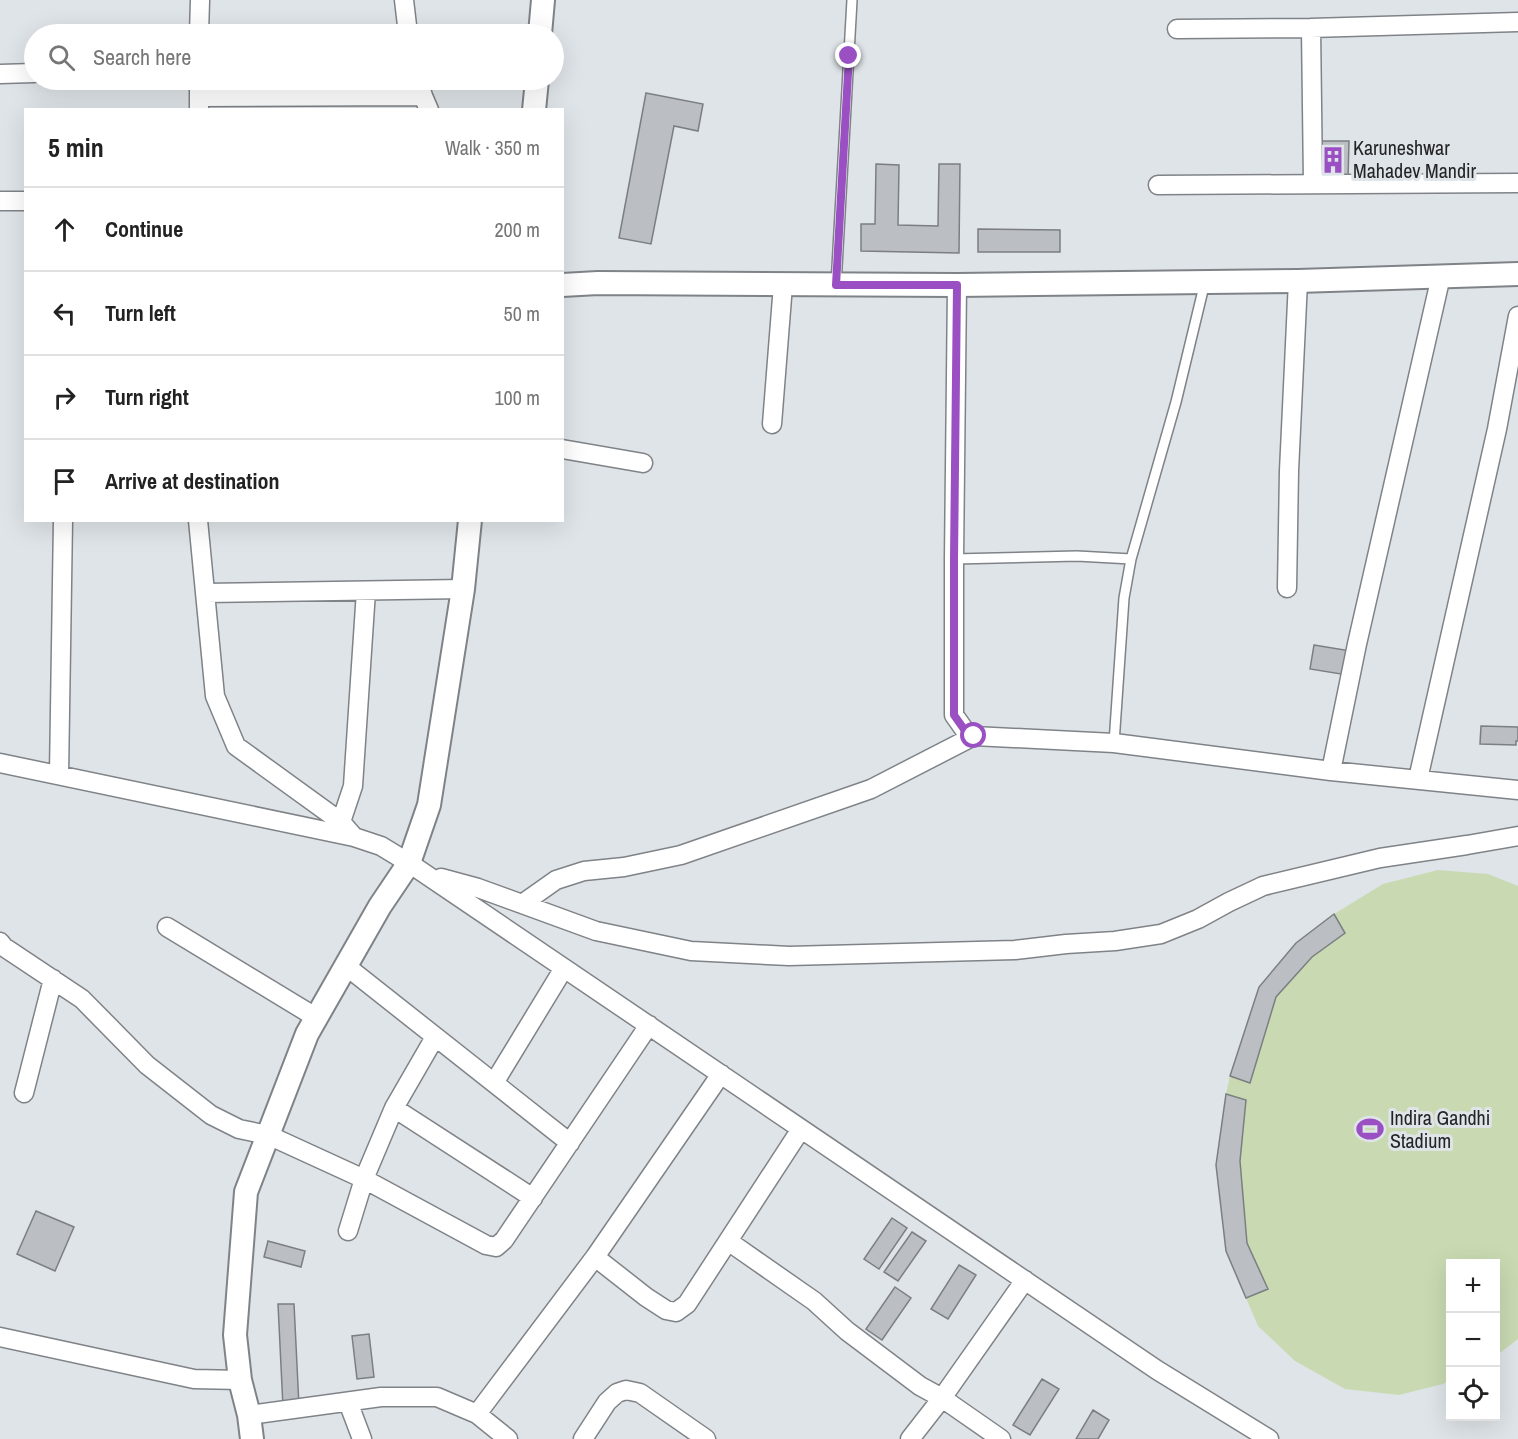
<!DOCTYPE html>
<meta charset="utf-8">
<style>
body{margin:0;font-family:"Archivo Narrow",sans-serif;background:#f6f6f6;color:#222}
.controls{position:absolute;right:18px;bottom:18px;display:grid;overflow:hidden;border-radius:0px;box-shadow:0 6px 24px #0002}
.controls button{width:54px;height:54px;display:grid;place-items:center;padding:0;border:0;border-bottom:2px solid #e0e0e0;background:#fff;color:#222;font:30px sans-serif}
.stop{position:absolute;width:18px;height:18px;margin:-14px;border:4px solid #9a50c3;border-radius:50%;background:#fff}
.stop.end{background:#9a50c3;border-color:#fff;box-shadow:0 2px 6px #0008}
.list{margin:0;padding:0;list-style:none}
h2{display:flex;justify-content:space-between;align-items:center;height:78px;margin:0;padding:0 24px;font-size:26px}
h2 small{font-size:20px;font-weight:400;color:#767676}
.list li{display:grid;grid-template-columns:39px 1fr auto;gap:18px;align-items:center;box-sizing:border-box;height:84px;padding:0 24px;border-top:2px solid #e0e0e0}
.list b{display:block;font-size:22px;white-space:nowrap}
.list em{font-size:20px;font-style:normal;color:#767676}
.icon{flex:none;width:33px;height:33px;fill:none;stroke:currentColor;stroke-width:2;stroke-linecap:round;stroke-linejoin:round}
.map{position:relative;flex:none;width:1518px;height:1439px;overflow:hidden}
.search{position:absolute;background:#fff;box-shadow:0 6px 24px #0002;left:24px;top:24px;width:540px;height:66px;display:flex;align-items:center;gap:15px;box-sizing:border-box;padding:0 21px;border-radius:33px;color:#767676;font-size:22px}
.panel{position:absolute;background:#fff;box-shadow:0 6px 24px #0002;left:24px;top:108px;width:540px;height:414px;border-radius:0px}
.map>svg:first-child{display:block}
</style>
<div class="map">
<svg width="1518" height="1439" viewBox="0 0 1518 1439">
<rect width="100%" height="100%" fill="#dfe4e8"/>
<path fill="#c9dab2" d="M1438,870L1488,874L1518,886V1339L1496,1356V1264H1450V1380L1443,1384L1399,1395L1345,1389L1295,1361L1258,1326L1226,1251L1216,1165L1226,1094L1230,1076L1296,943L1334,914L1383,884Z"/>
<path fill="#bbbfc3" stroke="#7b7f82" stroke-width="1.5" d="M646,93L703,104L698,131L674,126L651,244L619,238Z
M1318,141H1349L1348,180L1317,179Z
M876,164L899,165L898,225L938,226L939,164H960L959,253L861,251V224H875Z
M978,229L1060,230V252H978Z
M1314,645L1351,651L1347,675L1310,669Z
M1481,726L1518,727V741H1516V745L1480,744Z
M1334,914L1345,933L1312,957L1276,997L1250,1083L1230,1076L1259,987L1296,943Z
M1226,1094L1246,1100L1240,1161L1247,1243L1268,1289L1246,1298L1226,1251L1216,1165Z
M36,1211L74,1227L55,1271L17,1254Z
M892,1218L907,1228L879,1269L864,1259Z
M912,1232L926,1241L898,1281L884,1272Z
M268,1241L305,1251L301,1267L264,1257Z
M959,1265L976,1275L948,1319L931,1309Z
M895,1287L911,1298L882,1340L866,1329Z
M278,1304H294L299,1406L283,1407Z
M369,1334L374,1377L357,1379L352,1336Z
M1042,1379L1059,1389L1030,1435L1013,1425Z
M1093,1410L1109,1420L1098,1439H1076Z"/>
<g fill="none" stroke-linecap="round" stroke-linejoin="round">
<defs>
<path id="service" d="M836,285L852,0
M954,559L1077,556L1131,559
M1114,743L1124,598L1131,559L1176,402L1205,282"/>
<path id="minor" d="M404,0L408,34
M1311,28L1313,183
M1177,29L1311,28L1518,22
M199,34L200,0
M0,74L34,73
M418,80L423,96L429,110
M199,97L423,96
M199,110V80
M1158,185L1518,183
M0,201H26
M957,285L954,559V715L966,732L974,736L1114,743L1331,771L1518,790
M772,424L783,285
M562,449L643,463
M198,520L215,696L236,746L341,822L354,837
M1287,588L1289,471L1298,281
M205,593L463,589
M0,763L354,837L381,846L409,863L1157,1370L1269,1439
M1331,771L1357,644L1441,276
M59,775L63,520
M1418,779L1497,429L1518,316
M341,822L353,786L366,591
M441,878L478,888L596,931L691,951L789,956L1015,950L1066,944L1115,941L1161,934L1198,919L1229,902L1263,886L1380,858L1467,845L1518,836
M522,904L556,880L584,871L624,867L681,855L871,789L974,736
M167,927L317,1018
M0,942L4,947L82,999L147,1065L211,1115L239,1129L268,1135L364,1179L486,1245L496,1247L504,1240L649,1025
M346,966L570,1143
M494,1083L564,968
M24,1093L53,979
M394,1108L533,1198
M348,1231L364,1179L394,1108L435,1037
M728,1241L814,1301L847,1331L920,1386L942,1398L1001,1439
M595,1257L646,1297L666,1310L676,1312L687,1304L801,1129
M0,1337L194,1379L240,1380
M348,1402L362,1439
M477,1414L595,1257L721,1074
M249,1415L381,1397H437L477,1414L508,1439
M583,1439L607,1402L617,1393L626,1390L640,1393L706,1439
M910,1439L942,1398L1025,1280"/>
<path id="tertiary" d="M540,34L543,0
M534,110L537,80
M562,285L598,283L957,285L1298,281L1518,274
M252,1439L249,1415L240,1380L235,1335L246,1192L307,1034L380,906L409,863L429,805L463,589L470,520"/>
</defs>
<use href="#service" stroke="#7f8387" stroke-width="12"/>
<use href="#minor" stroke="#7f8387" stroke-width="21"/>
<use href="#tertiary" stroke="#7f8387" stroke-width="26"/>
<use href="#service" stroke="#fff" stroke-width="9"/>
<use href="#minor" stroke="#fff" stroke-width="18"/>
<use href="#tertiary" stroke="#fff" stroke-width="22"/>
</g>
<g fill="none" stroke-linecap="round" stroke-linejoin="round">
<path stroke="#9a50c3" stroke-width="8" d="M849,56L836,285H957L954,559V715L966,732L974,736"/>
</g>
<defs>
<symbol id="building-bare" viewBox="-9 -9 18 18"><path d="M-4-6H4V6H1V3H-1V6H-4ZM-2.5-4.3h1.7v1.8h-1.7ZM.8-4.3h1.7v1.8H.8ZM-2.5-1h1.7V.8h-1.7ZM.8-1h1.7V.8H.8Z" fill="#9a50c3" stroke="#dfe4e8" stroke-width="2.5" paint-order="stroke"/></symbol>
<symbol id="stadium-bare" viewBox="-9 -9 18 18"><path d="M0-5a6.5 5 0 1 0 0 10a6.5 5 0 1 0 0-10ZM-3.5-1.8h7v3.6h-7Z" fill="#9a50c3" stroke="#dfe4e8" stroke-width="2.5" paint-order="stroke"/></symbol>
</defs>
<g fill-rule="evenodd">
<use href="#building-bare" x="1314" y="141" width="38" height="38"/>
<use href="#stadium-bare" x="1351" y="1110" width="38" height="38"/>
</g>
<g text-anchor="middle" stroke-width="6" stroke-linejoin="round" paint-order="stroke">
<g font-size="20" fill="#232426" stroke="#dfe4e8" text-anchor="start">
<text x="1353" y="155">Karuneshwar<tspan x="1353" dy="23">Mahadev Mandir</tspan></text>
<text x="1390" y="1125">Indira Gandhi<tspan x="1390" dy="23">Stadium</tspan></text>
</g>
</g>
</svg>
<div class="controls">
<button>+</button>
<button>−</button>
<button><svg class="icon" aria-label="locate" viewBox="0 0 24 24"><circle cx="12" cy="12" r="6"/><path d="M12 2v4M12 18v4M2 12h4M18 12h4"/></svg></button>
</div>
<div class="stop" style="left:974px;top:736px"></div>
<div class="stop end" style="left:849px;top:56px"></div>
<div class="search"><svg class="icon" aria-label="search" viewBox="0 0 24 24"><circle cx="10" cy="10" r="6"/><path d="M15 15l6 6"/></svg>Search here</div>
<section class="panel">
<h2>5 min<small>Walk · 350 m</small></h2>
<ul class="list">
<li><svg class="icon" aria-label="ahead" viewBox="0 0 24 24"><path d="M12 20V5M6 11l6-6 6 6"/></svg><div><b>Continue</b></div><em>200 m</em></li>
<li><svg class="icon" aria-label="left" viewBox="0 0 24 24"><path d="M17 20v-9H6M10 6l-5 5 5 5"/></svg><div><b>Turn left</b></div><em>50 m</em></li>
<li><svg class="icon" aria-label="right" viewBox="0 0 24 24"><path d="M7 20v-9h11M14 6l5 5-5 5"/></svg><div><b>Turn right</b></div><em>100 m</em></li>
<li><svg class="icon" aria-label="arrive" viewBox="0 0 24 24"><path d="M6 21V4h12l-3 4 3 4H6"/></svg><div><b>Arrive at destination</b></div></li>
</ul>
</section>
</div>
